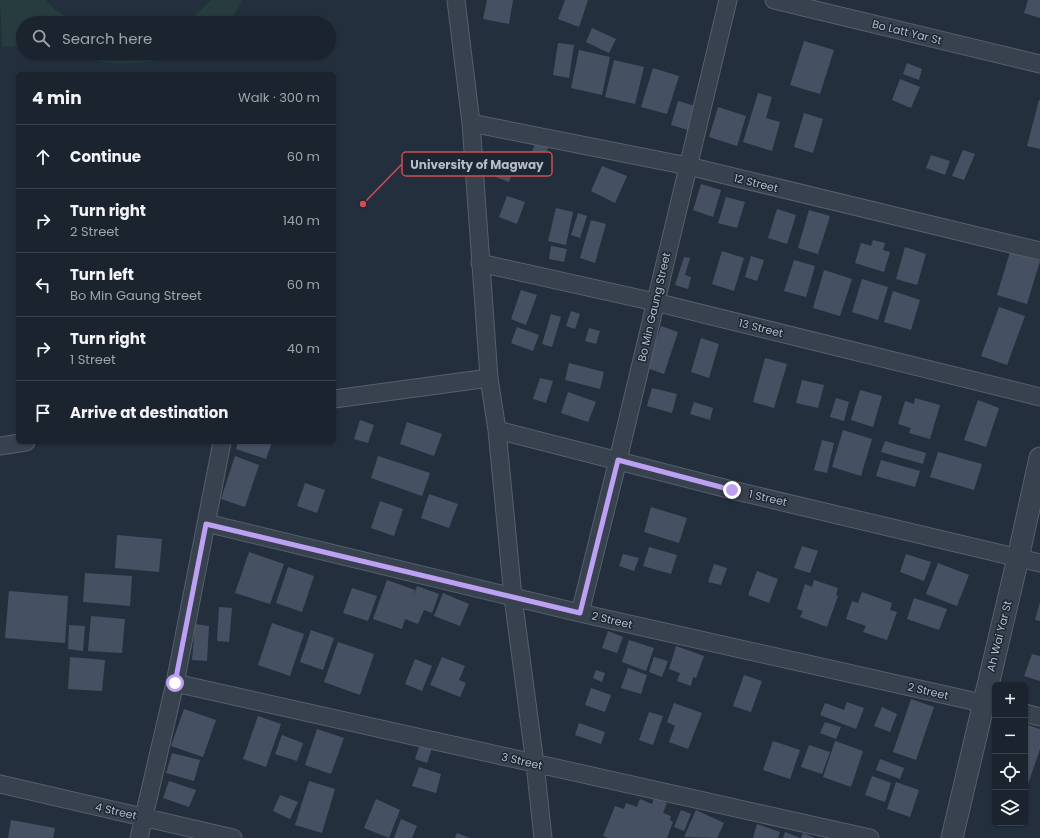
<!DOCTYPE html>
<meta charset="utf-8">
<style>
body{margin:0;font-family:Poppins,sans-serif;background:#282f3a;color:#f1f3f6}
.controls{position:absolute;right:12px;bottom:12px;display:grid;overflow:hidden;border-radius:6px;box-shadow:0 1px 3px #0004}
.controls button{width:36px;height:36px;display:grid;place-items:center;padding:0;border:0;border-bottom:1px solid #39404a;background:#1b232e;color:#f1f3f6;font:20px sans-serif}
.stop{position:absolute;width:12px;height:12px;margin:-9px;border:3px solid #bca0f2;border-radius:50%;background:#fff}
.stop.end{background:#bca0f2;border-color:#fff;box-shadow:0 1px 4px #0008}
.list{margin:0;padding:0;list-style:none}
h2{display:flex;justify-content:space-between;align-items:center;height:52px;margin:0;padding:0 16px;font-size:17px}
h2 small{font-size:13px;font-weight:400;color:#a0a4aa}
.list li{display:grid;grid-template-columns:26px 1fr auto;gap:12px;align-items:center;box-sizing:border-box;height:64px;padding:0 16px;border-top:1px solid #39404a}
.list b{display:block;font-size:15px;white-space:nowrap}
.list p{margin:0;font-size:13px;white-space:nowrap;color:#a0a4aa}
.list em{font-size:13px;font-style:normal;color:#a0a4aa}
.icon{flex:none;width:22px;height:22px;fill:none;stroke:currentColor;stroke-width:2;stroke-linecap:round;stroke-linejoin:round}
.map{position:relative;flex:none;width:1040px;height:838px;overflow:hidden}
.search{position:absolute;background:#1b232e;box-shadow:0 1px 3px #0004;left:16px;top:16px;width:320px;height:44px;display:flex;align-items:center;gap:10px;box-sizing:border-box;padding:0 14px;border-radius:22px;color:#a0a4aa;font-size:15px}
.panel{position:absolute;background:#1b232e;box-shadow:0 1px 3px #0004;left:16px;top:72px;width:320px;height:372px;border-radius:6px}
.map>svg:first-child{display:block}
</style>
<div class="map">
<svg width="1040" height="838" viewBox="0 0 1040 838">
<rect width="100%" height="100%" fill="#242f3e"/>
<path fill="#263c3f" d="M0,0H46L54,9L76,23H23V46L2,47Z
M211,0H243L232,17L226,23H184L194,17Z
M77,53H181C149,65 108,69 77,53Z"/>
<path fill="#455162" d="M487,0H513L509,24L483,19Z
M565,0H588L579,27L558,19Z
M1028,0H1040V18L1024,13Z
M592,28L616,39L609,53L586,42Z
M804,41L834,50L820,94L790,85Z
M558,43L574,45L569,78L553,75Z
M579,50L610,57L602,95L571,88Z
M614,60L644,67L635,104L605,97Z
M907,63L922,69L919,80L903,74Z
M653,68L679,76L667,114L641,107Z
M900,79L920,87L911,108L892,100Z
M758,93L772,97L766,118L780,122L772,151L743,142Z
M1039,100H1040V149L1027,146Z
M678,101L695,106L688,130L671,125Z
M718,107L746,116L737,146L709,137Z
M804,113L823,119L813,153L794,147Z
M535,144L548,148L539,172L526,167Z
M963,150L975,154L964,180L952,176Z
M502,153L518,159L509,182L493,176Z
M931,155L950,161L945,175L926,168Z
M602,166L627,176L615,203L591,191Z
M701,184L721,190L713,217L693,210Z
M507,196L525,202L517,224L499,217Z
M726,197L745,202L737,228L718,223Z
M556,208L573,212L566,245L548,241Z
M777,209L796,215L787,244L768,238Z
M809,210L830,216L818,254L798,248Z
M578,213L587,216L580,238L571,235Z
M591,220L606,224L595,263L580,258Z
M873,240L885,243L883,250L890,252L884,272L855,263L861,243L871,246Z
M551,246L567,249L564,262L549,259Z
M905,247L926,254L917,285L896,279Z
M722,251L744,258L734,291L712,284Z
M1010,252L1040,261L1027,304L997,295Z
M751,256L764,260L757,281L745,277Z
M684,257L690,258L685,275L691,277L688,289L675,285Z
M794,260L815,266L806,297L784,291Z
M824,270L852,279L840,316L813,308Z
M862,279L888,287L878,320L852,312Z
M521,290L537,295L526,325L511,319Z
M893,291L920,300L911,330L884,322Z
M999,307L1025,316L1007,365L981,356Z
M571,311L580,314L575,329L566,326Z
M551,314L561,317L552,347L542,344Z
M661,326L678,332L664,374L647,368Z
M517,327L539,335L533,351L511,343Z
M589,328L600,331L596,344L585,341Z
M701,338L719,344L709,378L691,372Z
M765,358L787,364L774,408L753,402Z
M569,363L604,372L600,389L565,380Z
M540,378L553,381L546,403L533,399Z
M802,380L824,385L818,408L796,403Z
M652,388L677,394L672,413L647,406Z
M860,390L882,396L873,427L851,420Z
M568,392L596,402L588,422L561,413Z
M836,398L849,402L844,421L830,417Z
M915,398L940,405L930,439L909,433L911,428L898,424L905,401L914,404Z
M978,400L999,408L986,447L964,440Z
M694,402L713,408L710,420L690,414Z
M360,420L374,425L368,443L354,439Z
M407,422L442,434L434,456L400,444Z
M843,430L872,439L861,476L832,467Z
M822,440L834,443L827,473L814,470Z
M885,441L926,453L923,464L881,452Z
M238,442H272L266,459L236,449Z
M938,452L982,464L974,490L930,477Z
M235,456L259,465L245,507L221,499Z
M378,456L430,473L422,496L371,478Z
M881,460L920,471L915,487L876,476Z
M305,483L325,490L317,513L297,506Z
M429,494L458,504L449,528L421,518Z
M380,501L403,509L394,536L371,528Z
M651,507L687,518L679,543L644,532Z
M117,535L162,539L159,572L115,568Z
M802,546L818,551L810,573L794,568Z
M649,547L677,555L671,574L643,566Z
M249,552L284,564L270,604L235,593Z
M623,554L639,558L634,571L619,566Z
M906,554L931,562L924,581L900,572Z
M938,563L969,575L957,606L926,594Z
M714,564L727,568L721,585L708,582Z
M288,567L314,576L302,612L276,603Z
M757,571L778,579L769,603L748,595Z
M85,573L132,576L130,606L83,602Z
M387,580L415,590L414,595L417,586L439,594L432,613L424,610L418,624L405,619L402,629L373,619Z
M814,580L838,588L836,595L838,596L827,627L800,617L803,611L797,609L805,584L812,587Z
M352,588L377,596L368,621L343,613Z
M9,591L68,596L65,643L5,638Z
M862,592L892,603L890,610L897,612L887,640L863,632L866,626L846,619L852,601L858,603Z
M443,593L469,604L460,626L434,616Z
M914,598L947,609L939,630L907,619Z
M1040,602V621L1035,620Z
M219,607L232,608L229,642L217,641Z
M91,616L125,619L122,653L88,651Z
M272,623L304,634L290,676L258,665Z
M195,624L209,626L207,661L192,660Z
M69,625L85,626L83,651L68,649Z
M311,630L334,638L323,670L300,662Z
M608,631L623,637L617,653L602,648Z
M629,640L654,648L646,671L622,662Z
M338,642L374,654L360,695L324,682Z
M676,646L704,656L696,678L693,677L691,686L677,681L680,673L669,669Z
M1032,654L1040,656V681L1024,676Z
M70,657L105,660L102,691L68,689Z
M442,657L465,666L459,680L466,683L460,697L430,685Z
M654,657L668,661L662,677L649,672Z
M415,659L432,666L422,691L405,684Z
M628,668L647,675L641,694L621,688Z
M596,670L605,673L602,682L593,678Z
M744,675L762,681L751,712L733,706Z
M591,688L611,695L605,712L585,705Z
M911,699L934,707L916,760L893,752Z
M847,702L864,708L856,729L820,715L825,703L844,710Z
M674,703L702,713L688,749L669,742L675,726L667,722Z
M882,707L897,714L890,732L874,726Z
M184,709L216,720L203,757L171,746Z
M649,712L663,716L653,745L639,740Z
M258,716L281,724L266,767L243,759Z
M825,722L841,727L836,739L820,733Z
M579,723L605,732L601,744L575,735Z
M1025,724L1040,729V749L1028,784L1025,783Z
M317,729L344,738L331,774L305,765Z
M282,735L303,743L297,761L275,754Z
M421,741L433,745L427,763L415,759Z
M773,741L800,750L790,779L763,770Z
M835,741L863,751L851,787L823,777Z
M809,745L830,752L822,774L801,767Z
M172,753L200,760L194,781L166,773Z
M880,759L904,768L900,779L876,770Z
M419,767L441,774L436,793L412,786Z
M872,776L891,783L885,802L865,795Z
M169,781L196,790L189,807L163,798Z
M309,781L335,789L322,833L295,825Z
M896,782L919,790L910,817L887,809Z
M280,795L298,802L290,819L273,811Z
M654,798L667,803L663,813L671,816L670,820L673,822L667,838H608L603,836L615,806L624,809L626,803L637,807L640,799L652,804Z
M376,799L400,810L389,838L364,828Z
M681,810L691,814L684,831L674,827Z
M696,810L724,823L717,838L684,837Z
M401,819L417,826L412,838H394Z
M11,820L55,828L53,838H8Z
M757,824L780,832L778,838H753Z
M785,832L800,838H783Z
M457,833L470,838H455Z
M803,833L815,838H801Z"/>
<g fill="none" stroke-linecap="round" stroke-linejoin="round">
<defs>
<path id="minor" d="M456,0L471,123L489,378L497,430L513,597L535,764L543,838
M774,0L1040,64
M471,123L688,166L1040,251
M480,263L655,302L1040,397
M334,399L489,378
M497,430L732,490L1040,563
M0,446L26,442
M206,523L580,613L995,706
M580,613L618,460L728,0
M175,683L870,838
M1025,713L1040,717
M0,784L233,838
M139,838L175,683L222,442"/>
<path id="tertiary" d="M952,838L1018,558L1040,458"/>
</defs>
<use href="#minor" stroke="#565f6c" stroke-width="19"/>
<use href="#tertiary" stroke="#565f6c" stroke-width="23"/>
<use href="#minor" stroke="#38414e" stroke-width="17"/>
<use href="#tertiary" stroke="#38414e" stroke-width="21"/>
</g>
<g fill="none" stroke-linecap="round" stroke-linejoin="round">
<path stroke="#bca0f2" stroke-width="5" d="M175,683L206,524L580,613L618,460L732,490"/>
</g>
<g text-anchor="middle" stroke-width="3" stroke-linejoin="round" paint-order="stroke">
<g font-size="11" fill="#b4bcc9" stroke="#1d2633">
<text transform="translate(907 32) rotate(14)" y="4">Bo Latt Yar St</text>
<text transform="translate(756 183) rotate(14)" y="4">12 Street</text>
<text transform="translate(654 307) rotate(-77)" y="4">Bo Min Gaung Street</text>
<text transform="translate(761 328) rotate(14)" y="4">13 Street</text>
<text transform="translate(768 498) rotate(13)" y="4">1 Street</text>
<text transform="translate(612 620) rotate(13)" y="4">2 Street</text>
<text transform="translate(999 636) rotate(-76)" y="4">Ah Wai Yar St</text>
<text transform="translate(928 691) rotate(13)" y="4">2 Street</text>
<text transform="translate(522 761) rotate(13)" y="4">3 Street</text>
<text transform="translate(116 811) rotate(13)" y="4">4 Street</text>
</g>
</g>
<path fill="none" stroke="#ce4d50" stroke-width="1.5" d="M363 204L402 164"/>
<circle fill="#ce4d50" stroke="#1d2633" stroke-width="1.5" cx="363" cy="204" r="4"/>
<rect fill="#1d2633" stroke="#ce4d50" stroke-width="1.5" x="402" y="152" width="150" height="24" rx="4"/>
<g font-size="12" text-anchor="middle" font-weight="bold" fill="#b4bcc9">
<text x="477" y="169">University of Magway</text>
</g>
</svg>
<div class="controls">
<button>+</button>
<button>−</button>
<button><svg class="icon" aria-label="locate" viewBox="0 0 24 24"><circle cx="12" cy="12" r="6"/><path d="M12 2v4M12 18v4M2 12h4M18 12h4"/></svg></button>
<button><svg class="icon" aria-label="layers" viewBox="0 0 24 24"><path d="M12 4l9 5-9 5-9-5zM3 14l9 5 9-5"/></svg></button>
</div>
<div class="stop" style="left:175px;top:683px"></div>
<div class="stop end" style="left:732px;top:490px"></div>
<div class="search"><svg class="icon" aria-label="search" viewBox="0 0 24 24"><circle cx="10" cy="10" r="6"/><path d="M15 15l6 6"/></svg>Search here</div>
<section class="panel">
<h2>4 min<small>Walk · 300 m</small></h2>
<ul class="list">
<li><svg class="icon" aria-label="ahead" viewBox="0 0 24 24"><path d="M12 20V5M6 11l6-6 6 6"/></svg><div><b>Continue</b></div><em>60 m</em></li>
<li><svg class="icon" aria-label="right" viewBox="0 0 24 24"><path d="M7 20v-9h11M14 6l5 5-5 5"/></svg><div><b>Turn right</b><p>2 Street</p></div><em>140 m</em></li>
<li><svg class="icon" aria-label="left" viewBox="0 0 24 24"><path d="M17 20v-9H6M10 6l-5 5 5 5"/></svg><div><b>Turn left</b><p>Bo Min Gaung Street</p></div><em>60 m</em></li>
<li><svg class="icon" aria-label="right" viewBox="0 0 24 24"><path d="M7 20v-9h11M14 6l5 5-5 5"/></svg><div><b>Turn right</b><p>1 Street</p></div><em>40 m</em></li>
<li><svg class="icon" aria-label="arrive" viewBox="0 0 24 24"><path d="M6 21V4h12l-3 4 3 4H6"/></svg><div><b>Arrive at destination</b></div></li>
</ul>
</section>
</div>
